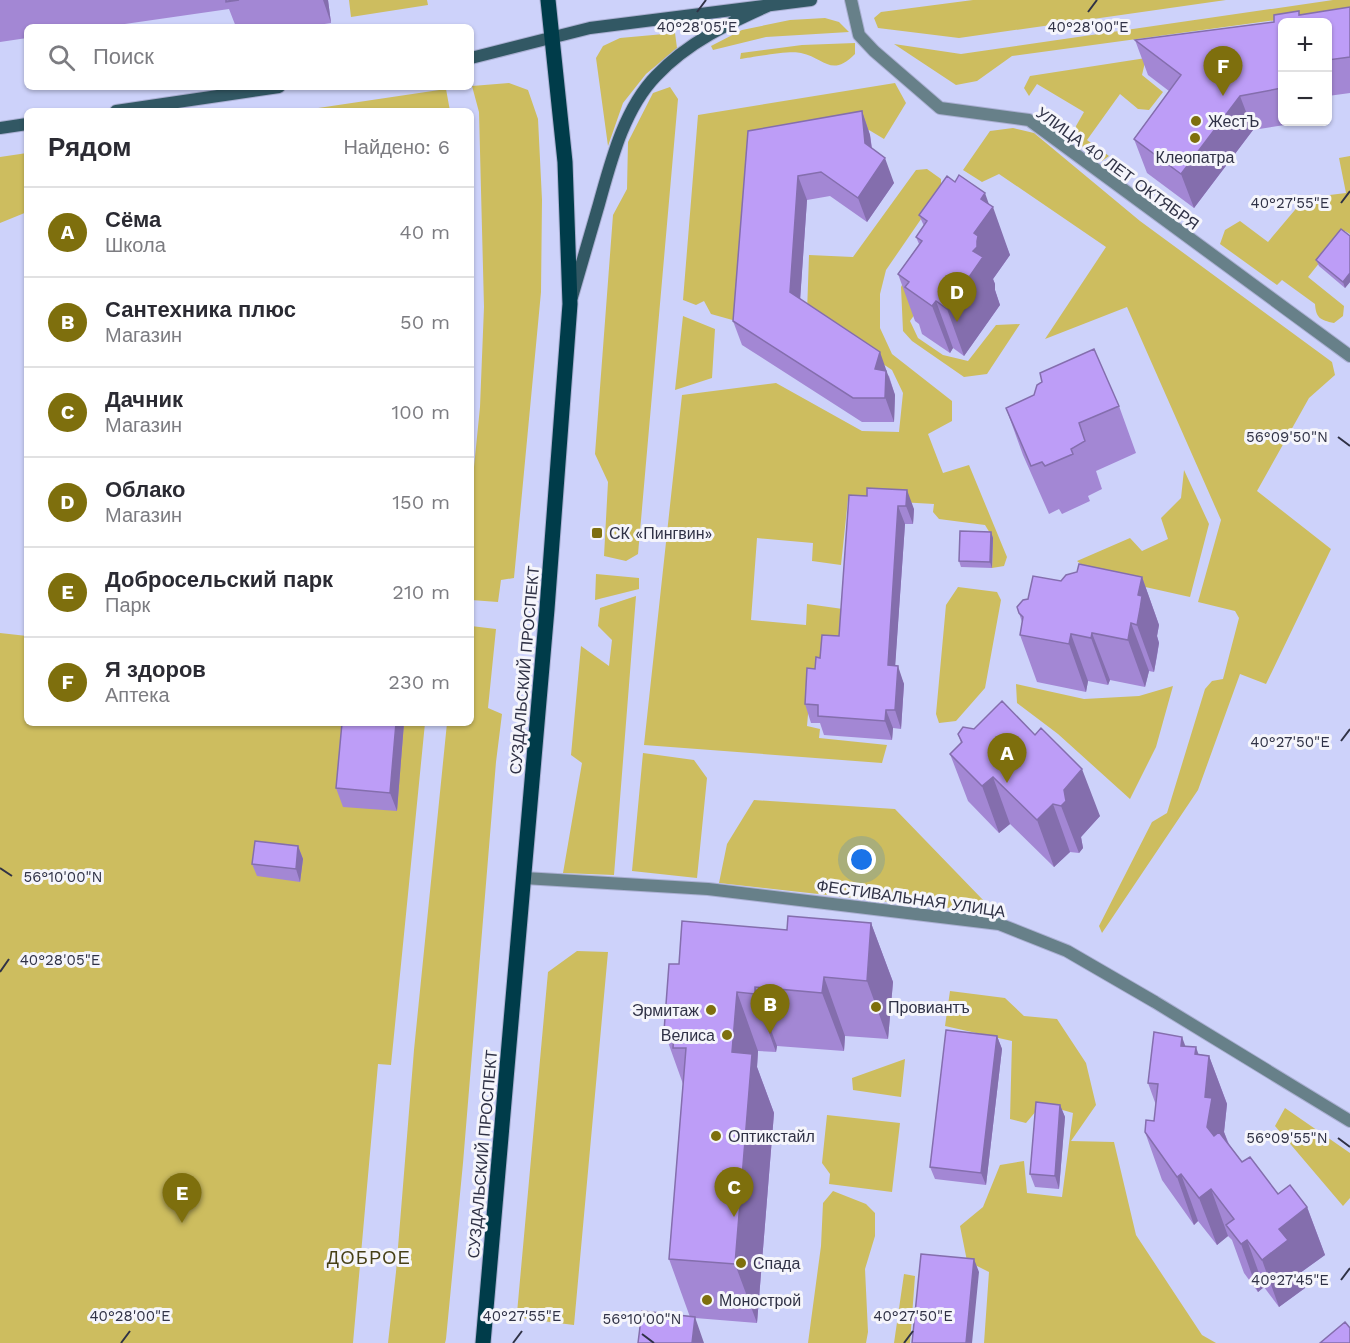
<!DOCTYPE html>
<html lang="ru">
<meta charset="utf-8">
<style>
body{margin:0;font-family:"Work Sans",sans-serif;background:#f7f7f7;color:#2b2b33}
.controls{position:absolute;right:18px;top:18px;display:grid;overflow:hidden;border-radius:9px;box-shadow:0 2px 4px #0004}
.controls button{width:54px;height:54px;display:grid;place-items:center;padding:0;border:0;border-bottom:2px solid #e1e1e2;background:#fff;color:#2b2b33;font:30px sans-serif}
.you{position:absolute;left:862px;top:860px;width:21px;height:21px;margin:-15px;border:4px solid #fff;border-radius:50%;background:#1a73e8;box-shadow:0 0 0 9px #1a73e833}
.badge{display:grid;place-items:center;width:39px;height:39px;border-radius:50%;background:#7e6f0d;color:#fff;font-size:20px;font-weight:700}
.pin{position:absolute;translate:-50% -50px;filter:drop-shadow(0 2px 3px #0008)}
.pin::after{content:'';position:absolute;top:32px;width:21px;height:18px;background:inherit;clip-path:polygon(0 0,100% 0,50% 100%)}
.list{margin:0;padding:0;list-style:none}
h2{display:flex;justify-content:space-between;align-items:center;height:78px;margin:0;padding:0 24px;font-size:26px}
h2 small{font-size:20px;font-weight:400;color:#7c7c81}
.list li{display:grid;grid-template-columns:39px 1fr auto;gap:18px;align-items:center;box-sizing:border-box;height:90px;padding:0 24px;border-top:2px solid #e1e1e2}
.list b{display:block;font-size:22px;white-space:nowrap}
.list p{margin:0;font-size:20px;white-space:nowrap;color:#7c7c81}
.list em{font-size:20px;font-style:normal;color:#7c7c81}
.icon{flex:none;width:33px;height:33px;fill:none;stroke:currentColor;stroke-width:2;stroke-linecap:round;stroke-linejoin:round}
.map{position:relative;flex:none;width:1350px;height:1343px;overflow:hidden}
.search{position:absolute;background:#fff;box-shadow:0 2px 4px #0004;left:24px;top:24px;width:450px;height:66px;display:flex;align-items:center;gap:15px;box-sizing:border-box;padding:0 21px;border-radius:9px;color:#7c7c81;font-size:22px}
.panel{position:absolute;background:#fff;box-shadow:0 2px 4px #0004;left:24px;top:108px;width:450px;height:618px;border-radius:9px}
.map>svg:first-child{display:block}
</style>
<div class="map">
<svg width="1350" height="1343" viewBox="0 0 1350 1343">
<rect width="100%" height="100%" fill="#cdd2fa"/>
<path fill="#cdbd5f" d="M349,0H427L428,5L351,17Z
M973,0H1226L959,38L878,28L874,18L881,12Z
M1333,0H1350V10L1012,56L977,81L956,85L894,44L961,54Z
M825,18L839,22L849,32L766,37L713,50L711,46L742,30L790,20Z
M675,33L677,48L646,74L623,103L608,146L596,58L603,46L620,38Z
M855,43V54C831,78 825,58 801,53C790,50 754,57 740,59L741,53L802,45Z
M1146,58L1142,75L1163,92L1149,110L1138,109L1120,94L1087,140L1109,156L1102,161L1078,143L1076,126L1084,112L1037,84L1029,96L1024,88L1030,76Z
M509,83L528,90L538,119L542,200L541,292L514,578L501,580L498,602L471,600V497L480,407L484,307L479,112L472,86Z
M895,83L906,103L884,139L869,130L751,151L736,321L711,314L704,301L696,305L683,300L698,115Z
M670,87L678,99L638,554L626,561L604,556L608,482L595,454L613,215L627,189L628,142L653,93Z
M446,89L450,111H298Z
M1013,128L1034,133L1140,221L1332,362L1335,375L1309,398L1257,491L1331,549L1266,684L1240,674L1198,790L1102,933L1099,926L1152,822L1167,813L1205,689L1212,681L1223,679L1239,618L1235,611L1198,602L1221,520L1127,307L1045,339L1106,247L999,174L982,182L963,170L990,131Z
M27,153V212L0,223V157Z
M1350,156V234L1345,231L1308,277L1344,306L1343,316L1334,323C1320,320 1316,318 1315,304L1282,280L1277,285L1220,244L1225,230L1240,221L1268,242L1305,198L1346,193L1339,158Z
M927,169L941,179V190L886,270L880,294V328L892,354L952,401V421L928,434L943,473L969,465L1007,557L1004,566L992,568L993,538L985,525L939,519L933,512L934,504L848,499L841,565L812,561L813,543L757,538L751,620L806,625L807,604L843,609L839,647L819,681L811,680L807,726L820,729L819,738L887,745L882,763L644,745L682,395L776,383L862,431L899,432L903,393L892,370L807,313L809,255L853,257L916,170Z
M905,279L932,290L910,321L918,338L943,355L968,361L996,325L1020,324L987,374L964,377L912,341L903,331L901,287Z
M683,316L715,329L712,378L675,390Z
M1184,470L1209,524L1190,597L1096,576L1077,561L1130,538L1142,551L1168,539L1161,518L1181,498Z
M596,574L639,578V589L595,600Z
M958,587L997,592L1001,600L985,688L956,721L939,723L936,714L946,605Z
M636,596L614,875L563,873L582,763L571,755L581,646L609,666L612,640L598,626L600,608Z
M471,626L496,629L488,708L502,714L496,762L463,1163L446,1339L445,1343H388L396,1272L414,1050L447,723H471Z
M0,633L27,636V723H425L391,1065L378,1064L353,1343H0Z
M1016,684L1084,699L1139,696L1173,686L1156,747L1130,799L1058,734L1017,703Z
M643,753L694,760L707,778L697,878L632,871Z
M754,800L895,809L984,901L977,907L944,908L719,883L727,844Z
M577,951L608,952L574,1325L526,1319L517,1313L548,972Z
M950,991L1005,998L1024,1016L1057,1019L1086,1063L1096,1105L1071,1141L1114,1142L1136,1235L1202,1335L1216,1343H984L989,1272L967,1261L960,1226L983,1207L1000,1165L1024,1161L1027,1193L1062,1197L1073,1113L1042,1104L1026,1123L1010,1119L1012,1041L945,1026Z
M905,1059L901,1097L853,1090L852,1078Z
M1285,1108L1350,1153V1198L1343,1206L1275,1126Z
M827,1115L900,1123L892,1192L829,1184L830,1174L822,1163Z
M833,1191L866,1204L875,1213V1236L865,1269L868,1332L866,1343H808L821,1246L823,1203Z
M904,1274L915,1276L910,1343H894Z"/>
<g fill="none" stroke-linecap="round" stroke-linejoin="round">
<defs>
<path id="street" d="M851,0L859,35L874,51L940,108L1029,120L1350,356
M524,878L708,889L999,924L1067,951L1155,1002L1350,1121"/>
<path id="secondary" d="M471,58L590,28L811,0
M116,111L279,87
M0,128L27,124
M572,297C581,266 590,235 599,204C611,161 624,109 656,76C688,42 729,23 772,4"/>
<path id="primary" d="M483,1343L547,609L570,304L565,162L548,0"/>
</defs>
<use href="#street" stroke="#aaafd2" stroke-width="14"/>
<use href="#secondary" stroke="#aaafd2" stroke-width="14"/>
<use href="#primary" stroke="#aaafd2" stroke-width="17"/>
<use href="#street" stroke="#678089" stroke-width="12"/>
<use href="#secondary" stroke="#325864" stroke-width="12"/>
<use href="#primary" stroke="#003c4a" stroke-width="15"/>
</g>
<path fill="#a387d4" d="M0,0H328L331,23L305,27H236L229,9L104,27H27V38L0,42Z
M1350,7V93L1328,96V22H1282V122H1304L1253,130L1194,208L1147,173L1134,139L1169,91L1148,75L1135,40L1274,22L1300,15Z
M862,111L870,135L872,148L894,183L867,222L830,196L807,200L800,299L889,376L895,395L894,422H862L742,345L733,321L748,131Z
M989,204L1010,255L993,279L995,284V290L1000,305L964,356L953,348L950,353L922,334L919,324L915,321L898,274L919,244L916,237L924,226L919,215Z
M1350,236V282L1345,288L1319,266L1316,260Z
M1119,406L1136,453L1096,471L1102,489L1088,496L1090,501L1062,514L1059,509L1049,514L1023,455L1006,408Z
M867,488L914,509L913,524H905L895,665L904,684L901,729L893,728L892,740L824,735L820,723H811L805,704L815,669L820,658L839,636L867,496Z
M991,532L993,538L992,568L961,567L959,561Z
M1142,577L1159,625L1157,636L1159,643L1157,656L1154,672L1149,671L1145,687L1110,680L1108,685L1088,681L1086,692L1037,682L1020,635L1022,622L1017,607L1028,599L1061,581Z
M342,723H404L397,811L343,807L336,788Z
M958,734L1100,816L1081,837L1083,848L1079,853L1070,852L1054,867L1010,824L999,833L968,801L950,754L961,743Z
M298,846L303,859L300,882L257,876L252,864Z
M871,923L893,982L888,1039L845,1036L844,1051L777,1046L776,1052L758,1051L757,1067L774,1113L757,1323L695,1318L690,1317L669,1259L683,1084L664,1031L679,964L787,930Z
M997,1036L1002,1049L986,1185L935,1179L930,1167Z
M1185,1046L1198,1054L1209,1056L1227,1104L1224,1132L1229,1144L1242,1162L1278,1194L1307,1207L1325,1255L1300,1273L1305,1288L1279,1307L1264,1287L1258,1292L1244,1273L1232,1240L1228,1236L1217,1245L1198,1221L1194,1225L1162,1180L1145,1132L1154,1121L1156,1105L1148,1083Z
M1060,1105L1065,1117L1059,1189L1035,1187L1030,1174Z"/>
<path fill="#846ead" d="M323,0H328L331,23Z
M1240,96L1253,130L1194,208L1181,174Z
M862,111L870,135L874,167L865,143Z
M885,158L894,183L867,222L858,198Z
M798,176L807,200L799,316L790,292Z
M985,193L991,210L993,207L1010,255L993,279L995,284V290L1000,305L964,356L947,309L973,251L974,233L981,199Z
M1350,273V282L1345,288L1343,282Z
M936,301L953,348L950,353L932,306Z
M880,352L895,395L894,422L875,369Z
M907,490L914,509L913,524L906,506Z
M898,506L905,524L894,683L888,665Z
M991,532L993,538L992,568L990,562Z
M1142,577L1159,625L1157,636L1159,643L1154,672L1137,625L1138,595Z
M1131,623L1149,671L1145,687L1128,640Z
M1092,633L1110,680L1108,685L1091,638Z
M1071,634L1088,681L1086,692L1069,644Z
M898,666L904,684L901,729L895,710Z
M886,710L893,728L892,740L885,721Z
M396,723H404L397,811L390,793Z
M1082,769L1100,816L1081,837L1083,848L1079,853L1061,806L1064,790Z
M993,777L1010,824L999,833L982,786Z
M1053,804L1070,852L1054,867L1037,820Z
M298,846L303,859L300,882L296,869Z
M871,923L893,982L888,1039L867,981Z
M824,977L845,1036L844,1051L822,993Z
M755,987L777,1046L776,1052L755,994Z
M737,992L758,1051L757,1067L774,1113L757,1323L735,1264L732,1052Z
M997,1036L1002,1049L986,1185L981,1173Z
M1182,1037L1200,1085L1181,1046Z
M1196,1047L1207,1079L1209,1056L1227,1104L1224,1132L1229,1146L1224,1174L1207,1127L1205,1097L1195,1054Z
M1060,1105L1065,1117L1059,1189L1055,1176Z
M1181,1174L1198,1221L1194,1225L1177,1177Z
M1211,1189L1228,1236L1217,1245L1199,1198Z
M1307,1207L1325,1255L1300,1273L1305,1288L1279,1307L1262,1260L1279,1229Z
M1247,1240L1264,1287L1258,1292L1241,1244Z
M974,1259L979,1272L972,1343H966Z
M695,1317L704,1343H692Z"/>
<path fill="#bd9df7" stroke="#846ead" stroke-width="1.5" d="M226,0H239L226,2Z
M1350,7V57L1328,60V22H1282V88L1240,96L1181,174L1134,139L1181,75L1135,40L1274,22V15L1299,11V15Z
M862,111L865,143L885,158L858,198L821,172L798,176L790,292L880,352L875,369L886,371L885,398H853L733,321L748,131Z
M959,175L985,193L981,199L993,207L974,233L978,236L977,241V247L973,251L983,257L947,309L936,301L932,306L905,287L909,282L898,274L922,241L916,237L927,221L919,215L947,176L955,182Z
M1341,229L1350,236V273L1343,282L1316,260Z
M1094,349L1119,406L1079,423L1085,441L1071,449L1073,454L1045,466L1042,462L1031,466L1006,408L1034,395L1037,385L1042,382L1040,373Z
M867,488L907,490L906,506H898L888,665L898,666L895,710H886L885,721L818,716V705L805,704L807,668L815,669L816,657L820,658L822,635L839,636L849,495L867,496Z
M960,531L991,532L990,562L959,561Z
M1079,564L1142,577L1138,595L1142,596L1140,609L1137,625L1131,623L1128,640L1092,633L1091,638L1071,634L1069,644L1020,635L1023,617L1019,613L1017,607L1023,600L1028,599L1033,576L1061,581L1066,575L1077,572Z
M1002,701L1035,735L1041,728L1082,769L1064,790L1066,801L1061,806L1053,804L1037,820L993,777L982,786L950,754L962,742L958,734L963,727L974,729Z
M342,723H396L390,793L336,788Z
M255,841L298,846L296,869L252,864Z
M788,916L871,923L867,981L824,977L822,993L755,987V994L737,992L732,1052L752,1054L735,1264L669,1259L686,1048H673L674,1032L664,1031L669,964H679L682,921L787,930Z
M946,1030L997,1036L981,1173L930,1167Z
M1154,1032L1182,1037L1181,1046L1196,1047L1195,1054L1209,1056L1205,1097L1212,1098L1207,1127L1214,1136L1219,1132L1242,1162L1250,1157L1278,1194L1290,1185L1307,1207L1279,1229L1288,1240L1262,1260L1247,1240L1241,1244L1226,1225L1234,1219L1211,1189L1199,1198L1181,1174L1177,1177L1145,1132L1146,1120L1154,1121L1158,1084L1148,1083Z
M1036,1102L1060,1105L1055,1176L1030,1174Z
M921,1254L974,1259L966,1343H912Z
M642,1311L695,1317L692,1343H638Z
M1345,1322L1350,1328V1343H1320Z"/>
<path fill="none" stroke="#303246" stroke-width="2" d="M697,12L706,0M1088,12L1097,0M1341,203L1350,191M1338,437L1350,446M1341,741L1350,729M0,868L12,876M0,972L9,959M1338,1138L1350,1147M1341,1280L1350,1268M642,1334L654,1343M121,1343L130,1331M513,1343L522,1331M904,1343L913,1331"/>
<g fill="#7e6f0d" stroke="#f5f5fb" stroke-width="2">
<circle cx="1196" cy="121" r="6"/>
<circle cx="1195" cy="138" r="6"/>
<rect x="591" y="527" width="12" height="12" rx="3"/>
<circle cx="876" cy="1007" r="6"/>
<circle cx="711" cy="1010" r="6"/>
<circle cx="727" cy="1035" r="6"/>
<circle cx="716" cy="1136" r="6"/>
<circle cx="741" cy="1263" r="6"/>
<circle cx="707" cy="1300" r="6"/>
</g>
<g text-anchor="middle" stroke-width="6" stroke-linejoin="round" paint-order="stroke">
<g font-size="16" fill="#303246" stroke="#f5f5fb" text-anchor="start">
<text x="1208" y="127">ЖестЪ</text>
<text x="1195" y="163" text-anchor="middle">Клеопатра</text>
<text x="609" y="539">СК «Пингвин»</text>
<text x="888" y="1013">Провиантъ</text>
<text x="699" y="1016" text-anchor="end">Эрмитаж</text>
<text x="715" y="1041" text-anchor="end">Велиса</text>
<text x="728" y="1142">Оптикстайл</text>
<text x="753" y="1269">Спада</text>
<text x="719" y="1306">Монострой</text>
</g>
<g font-size="16" fill="#303246" stroke="#f5f5fb">
<text transform="translate(1118 168) rotate(36)" y="6">УЛИЦА 40 ЛЕТ ОКТЯБРЯ</text>
<text transform="translate(524 670) rotate(-85)" y="6">СУЗДАЛЬСКИЙ ПРОСПЕКТ</text>
<text transform="translate(911 898) rotate(8)" y="6">ФЕСТИВАЛЬНАЯ УЛИЦА</text>
<text transform="translate(482 1154) rotate(-85)" y="6">СУЗДАЛЬСКИЙ ПРОСПЕКТ</text>
</g>
<g font-size="18" letter-spacing="1.5" fill="#463f15" stroke="#f5f5fb">
<text x="369" y="1264">ДОБРОЕ</text>
</g>
</g>
<g font-size="15" text-anchor="middle" fill="#303246" stroke="#f5f5fb" stroke-width="6" stroke-linejoin="round" paint-order="stroke">
<text x="697" y="32">40°28'05"E</text>
<text x="1088" y="32">40°28'00"E</text>
<text x="1290" y="208">40°27'55"E</text>
<text x="1287" y="442">56°09'50"N</text>
<text x="1290" y="747">40°27'50"E</text>
<text x="63" y="882">56°10'00"N</text>
<text x="60" y="965">40°28'05"E</text>
<text x="1287" y="1143">56°09'55"N</text>
<text x="1290" y="1285">40°27'45"E</text>
<text x="130" y="1321">40°28'00"E</text>
<text x="522" y="1321">40°27'55"E</text>
<text x="913" y="1321">40°27'50"E</text>
<text x="642" y="1324">56°10'00"N</text>
</g>
</svg>
<div class="controls">
<button>+</button>
<button>−</button>
</div>
<div class="you"></div>
<div class="pin badge" style="left:1007px;top:783px">A</div>
<div class="pin badge" style="left:770px;top:1034px">B</div>
<div class="pin badge" style="left:734px;top:1217px">C</div>
<div class="pin badge" style="left:957px;top:322px">D</div>
<div class="pin badge" style="left:182px;top:1223px">E</div>
<div class="pin badge" style="left:1223px;top:96px">F</div>
<div class="search"><svg class="icon" aria-label="search" viewBox="0 0 24 24"><circle cx="10" cy="10" r="6"/><path d="M15 15l6 6"/></svg>Поиск</div>
<section class="panel">
<h2>Рядом<small>Найдено: 6</small></h2>
<ul class="list">
<li><span class="badge">A</span><div><b>Сёма</b><p>Школа</p></div><em>40 m</em></li>
<li><span class="badge">B</span><div><b>Сантехника плюс</b><p>Магазин</p></div><em>50 m</em></li>
<li><span class="badge">C</span><div><b>Дачник</b><p>Магазин</p></div><em>100 m</em></li>
<li><span class="badge">D</span><div><b>Облако</b><p>Магазин</p></div><em>150 m</em></li>
<li><span class="badge">E</span><div><b>Добросельский парк</b><p>Парк</p></div><em>210 m</em></li>
<li><span class="badge">F</span><div><b>Я здоров</b><p>Аптека</p></div><em>230 m</em></li>
</ul>
</section>
</div>
